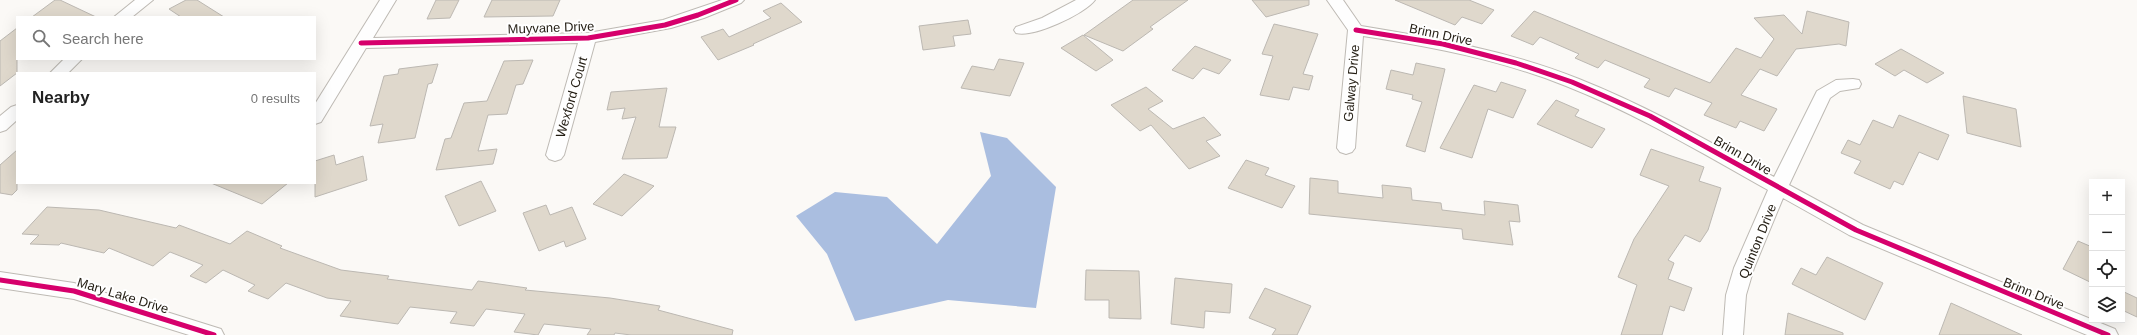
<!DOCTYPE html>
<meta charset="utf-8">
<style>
body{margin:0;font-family:Arial,sans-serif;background:#f6f6f6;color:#222}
.controls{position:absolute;right:12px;bottom:12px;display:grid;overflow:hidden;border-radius:0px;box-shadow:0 4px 16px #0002}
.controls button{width:36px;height:36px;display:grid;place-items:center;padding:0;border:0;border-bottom:1px solid #e0e0e0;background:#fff;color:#222;font:20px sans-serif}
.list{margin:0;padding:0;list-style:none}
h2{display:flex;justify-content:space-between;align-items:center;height:52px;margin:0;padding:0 16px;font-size:17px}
h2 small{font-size:13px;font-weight:400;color:#767676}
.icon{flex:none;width:22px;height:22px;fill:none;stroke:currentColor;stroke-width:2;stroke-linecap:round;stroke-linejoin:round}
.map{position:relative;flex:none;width:2137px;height:335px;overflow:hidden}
.search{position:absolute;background:#fff;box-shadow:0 4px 16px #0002;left:16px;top:16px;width:300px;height:44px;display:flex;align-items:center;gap:10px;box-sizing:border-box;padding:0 14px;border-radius:0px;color:#767676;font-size:15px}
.panel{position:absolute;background:#fff;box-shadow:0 4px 16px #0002;left:16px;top:72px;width:300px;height:112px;border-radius:0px}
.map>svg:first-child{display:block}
</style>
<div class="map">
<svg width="2137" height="335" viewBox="0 0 2137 335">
<rect width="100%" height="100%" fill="#fbf9f6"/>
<path fill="#aabee0" d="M980,132L1007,138L1056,187L1036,308L948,300L855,321L827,254L796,216L835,192L887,197L937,244L991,176Z"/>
<path fill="#dfd8cc" stroke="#bcb8b2" d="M55,0H60L96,17H32Z
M186,0H197L224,17H181L169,9Z
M436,0H459L450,18L427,19Z
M492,0H560L553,16L484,17Z
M1133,0H1188L1150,27L1153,29L1123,51L1084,35Z
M1252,0H1309V5L1266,17Z
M1395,0H1469L1494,10L1482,24L1462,17L1455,25Z
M781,3L802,22L753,44L754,45L718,60L701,37L723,29L729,37L771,18L763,11Z
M1534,11L1710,83L1736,48L1761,58L1774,39L1754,18L1784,15L1802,34L1807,11L1849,22L1846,46L1839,44L1796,49L1777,76L1760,69L1741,95L1777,109L1764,131L1740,121L1736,128L1704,115L1712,103L1675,88L1669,97L1644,87L1650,79L1605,60L1598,68L1575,58L1579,54L1540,37L1533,45L1511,36Z
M968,20L971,34L953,36L955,46L923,50L919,26Z
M1274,24L1318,34L1303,74L1313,76L1309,90L1293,87L1289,100L1260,95L1273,56L1262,54Z
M17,28V73L0,86V41Z
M1083,35L1113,60L1096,71L1061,48Z
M1195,46L1231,60L1219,74L1203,68L1193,79L1172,70Z
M1901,49L1944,73L1927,83L1904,70L1895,76L1875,64Z
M999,59L1024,63L1010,96L961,88L972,66L994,70Z
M533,60L523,84L516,85L507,114L488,115L478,151L497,149L493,164L436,170L445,139L451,138L464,103L487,101L504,61Z
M1416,63L1445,69L1425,152L1406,146L1422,102L1412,99L1413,95L1386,89L1391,70L1413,75Z
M438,64L432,83L428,84L415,138L378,143L383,124L370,126L384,76L398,74L399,69Z
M1501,82L1526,90L1513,118L1488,109L1472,158L1440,148L1474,85L1496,92Z
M1146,87L1163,101L1148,109L1173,129L1204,117L1221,135L1206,141L1220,156L1189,169L1151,125L1140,131L1111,105Z
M667,88L659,127H676L667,158L622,159L636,117L622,119L625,108L607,110L611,92Z
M1963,96L2016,109L2021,147L1967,133Z
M1556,100L1579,110L1575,116L1605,129L1592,148L1537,124Z
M1899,115L1949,135L1938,160L1919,152L1903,185L1894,181L1890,189L1854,173L1861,161L1841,153L1848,140L1860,145L1873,120L1893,128Z
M1651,149L1704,167L1699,181L1721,188L1708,230L1700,242L1685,235L1668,260L1674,263L1668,279L1692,288L1684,311L1670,306L1662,335H1621L1637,285L1618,277L1634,239L1669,186L1640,175Z
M17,150V190L12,195L0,193V165Z
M334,155L336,165L363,156L367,180L315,197V161Z
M1246,160L1269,168L1265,175L1295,186L1282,208L1228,188Z
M624,174L654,186L622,216L593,204Z
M1310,178L1338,181V193L1383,198L1382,185L1411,188L1412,200L1441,203L1442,210L1485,215L1484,201L1518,205L1520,222L1509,221L1513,245L1463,239L1462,229L1309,214Z
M481,181L496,211L459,226L445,196Z
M211,183H288L262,204Z
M546,205L550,215L572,207L586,239L566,247L564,241L539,251L523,213Z
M47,207L99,210L176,228L179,225L230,244L247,231L282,246L280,248L341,270L389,276L387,279L472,290L478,281L527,288L525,290L610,298L660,306L658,310L733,330L732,335H631L615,333L614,335H587L591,329L544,324L538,335L514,332L525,314L486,309L474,326L450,323L457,312L410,307L398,324L340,316L351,301L327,298L286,283L268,299L248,291L255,285L223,270L206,283L190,276L203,265L170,252L153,266L109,248L104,253L61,243L59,245L30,244L39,235L22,234Z
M2078,241L2092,247V283L2063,269Z
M1827,257L1883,283L1865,320L1792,284L1801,268L1816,275Z
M1086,270L1139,271L1141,319L1109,318V300H1085Z
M1175,278L1232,284L1230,313L1205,311L1204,328L1171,324Z
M1265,288L1311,306L1297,335H1272L1276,329L1249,318Z
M2122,291L2137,298V317L2122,310Z
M1951,303L2022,335H1939Z
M1788,313L1843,333V335H1785Z"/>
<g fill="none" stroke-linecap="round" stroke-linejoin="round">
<defs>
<path id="street" d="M135,0H153L132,17H114Z
M380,0H396L373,38L588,33L663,20L722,0H744L741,3L704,18L671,28L595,42L564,155L561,159L555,161L549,159L546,155L578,43L366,48L321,122L315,124V104Z
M1076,0H1095C1085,14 1033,38 1016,33L1014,30L1016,27L1042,18Z
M1327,0H1343L1361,26C1435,38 1510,51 1579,79C1647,106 1710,142 1774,177L1817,91L1836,80L1853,79L1859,80L1861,84L1859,88L1840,91L1830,98L1789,185L1863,225L2115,329L2118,335H2087L1849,235L1783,198L1754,268L1746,295L1743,335H1723L1726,295L1734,268L1768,190C1702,153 1637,114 1566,86C1501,60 1433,47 1363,36L1355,148L1352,152L1346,154L1340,152L1337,148L1348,30Z
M64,59H82L68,73H50Z
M17,105V120L6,130L0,132V116L11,107Z
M0,272L74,283L221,329L224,335H189L74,299L0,288Z"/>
</defs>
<use href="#street" stroke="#bebab4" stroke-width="2"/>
<use href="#street" fill="#fefefe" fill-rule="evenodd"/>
<defs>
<path id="cycleway" d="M1356,30L1443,44L1516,63L1572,82L1650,116L1856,230L2108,335
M361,43L588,38L665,25L698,15L736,0
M0,280L74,291L214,335"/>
</defs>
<use href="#cycleway" stroke="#fff" stroke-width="8"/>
<use href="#cycleway" stroke="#d6006c" stroke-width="5"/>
</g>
<g text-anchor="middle" stroke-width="4" stroke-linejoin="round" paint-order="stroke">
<g font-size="13" fill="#231d13" stroke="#fff">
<text transform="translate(551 27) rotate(-2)" y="5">Muyvane Drive</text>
<text transform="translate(1441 34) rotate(12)" y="5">Brinn Drive</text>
<text transform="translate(1351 83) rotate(-85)" y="5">Galway Drive</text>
<text transform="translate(571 97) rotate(-74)" y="5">Wexford Court</text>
<text transform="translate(1743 155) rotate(30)" y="5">Brinn Drive</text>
<text transform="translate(1757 241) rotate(-68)" y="5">Quinton Drive</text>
<text transform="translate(2034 293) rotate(22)" y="5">Brinn Drive</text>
<text transform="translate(123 295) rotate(17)" y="5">Mary Lake Drive</text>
</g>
</g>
</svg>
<div class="controls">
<button>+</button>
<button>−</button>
<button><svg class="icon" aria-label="locate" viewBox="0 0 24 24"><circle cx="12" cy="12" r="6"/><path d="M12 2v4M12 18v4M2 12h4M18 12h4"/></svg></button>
<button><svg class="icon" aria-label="layers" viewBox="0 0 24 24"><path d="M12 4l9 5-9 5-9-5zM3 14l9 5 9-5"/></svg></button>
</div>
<div class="search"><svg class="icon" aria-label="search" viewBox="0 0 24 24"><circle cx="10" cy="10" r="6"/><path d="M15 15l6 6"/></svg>Search here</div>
<section class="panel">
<h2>Nearby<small>0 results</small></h2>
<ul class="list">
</ul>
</section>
</div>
